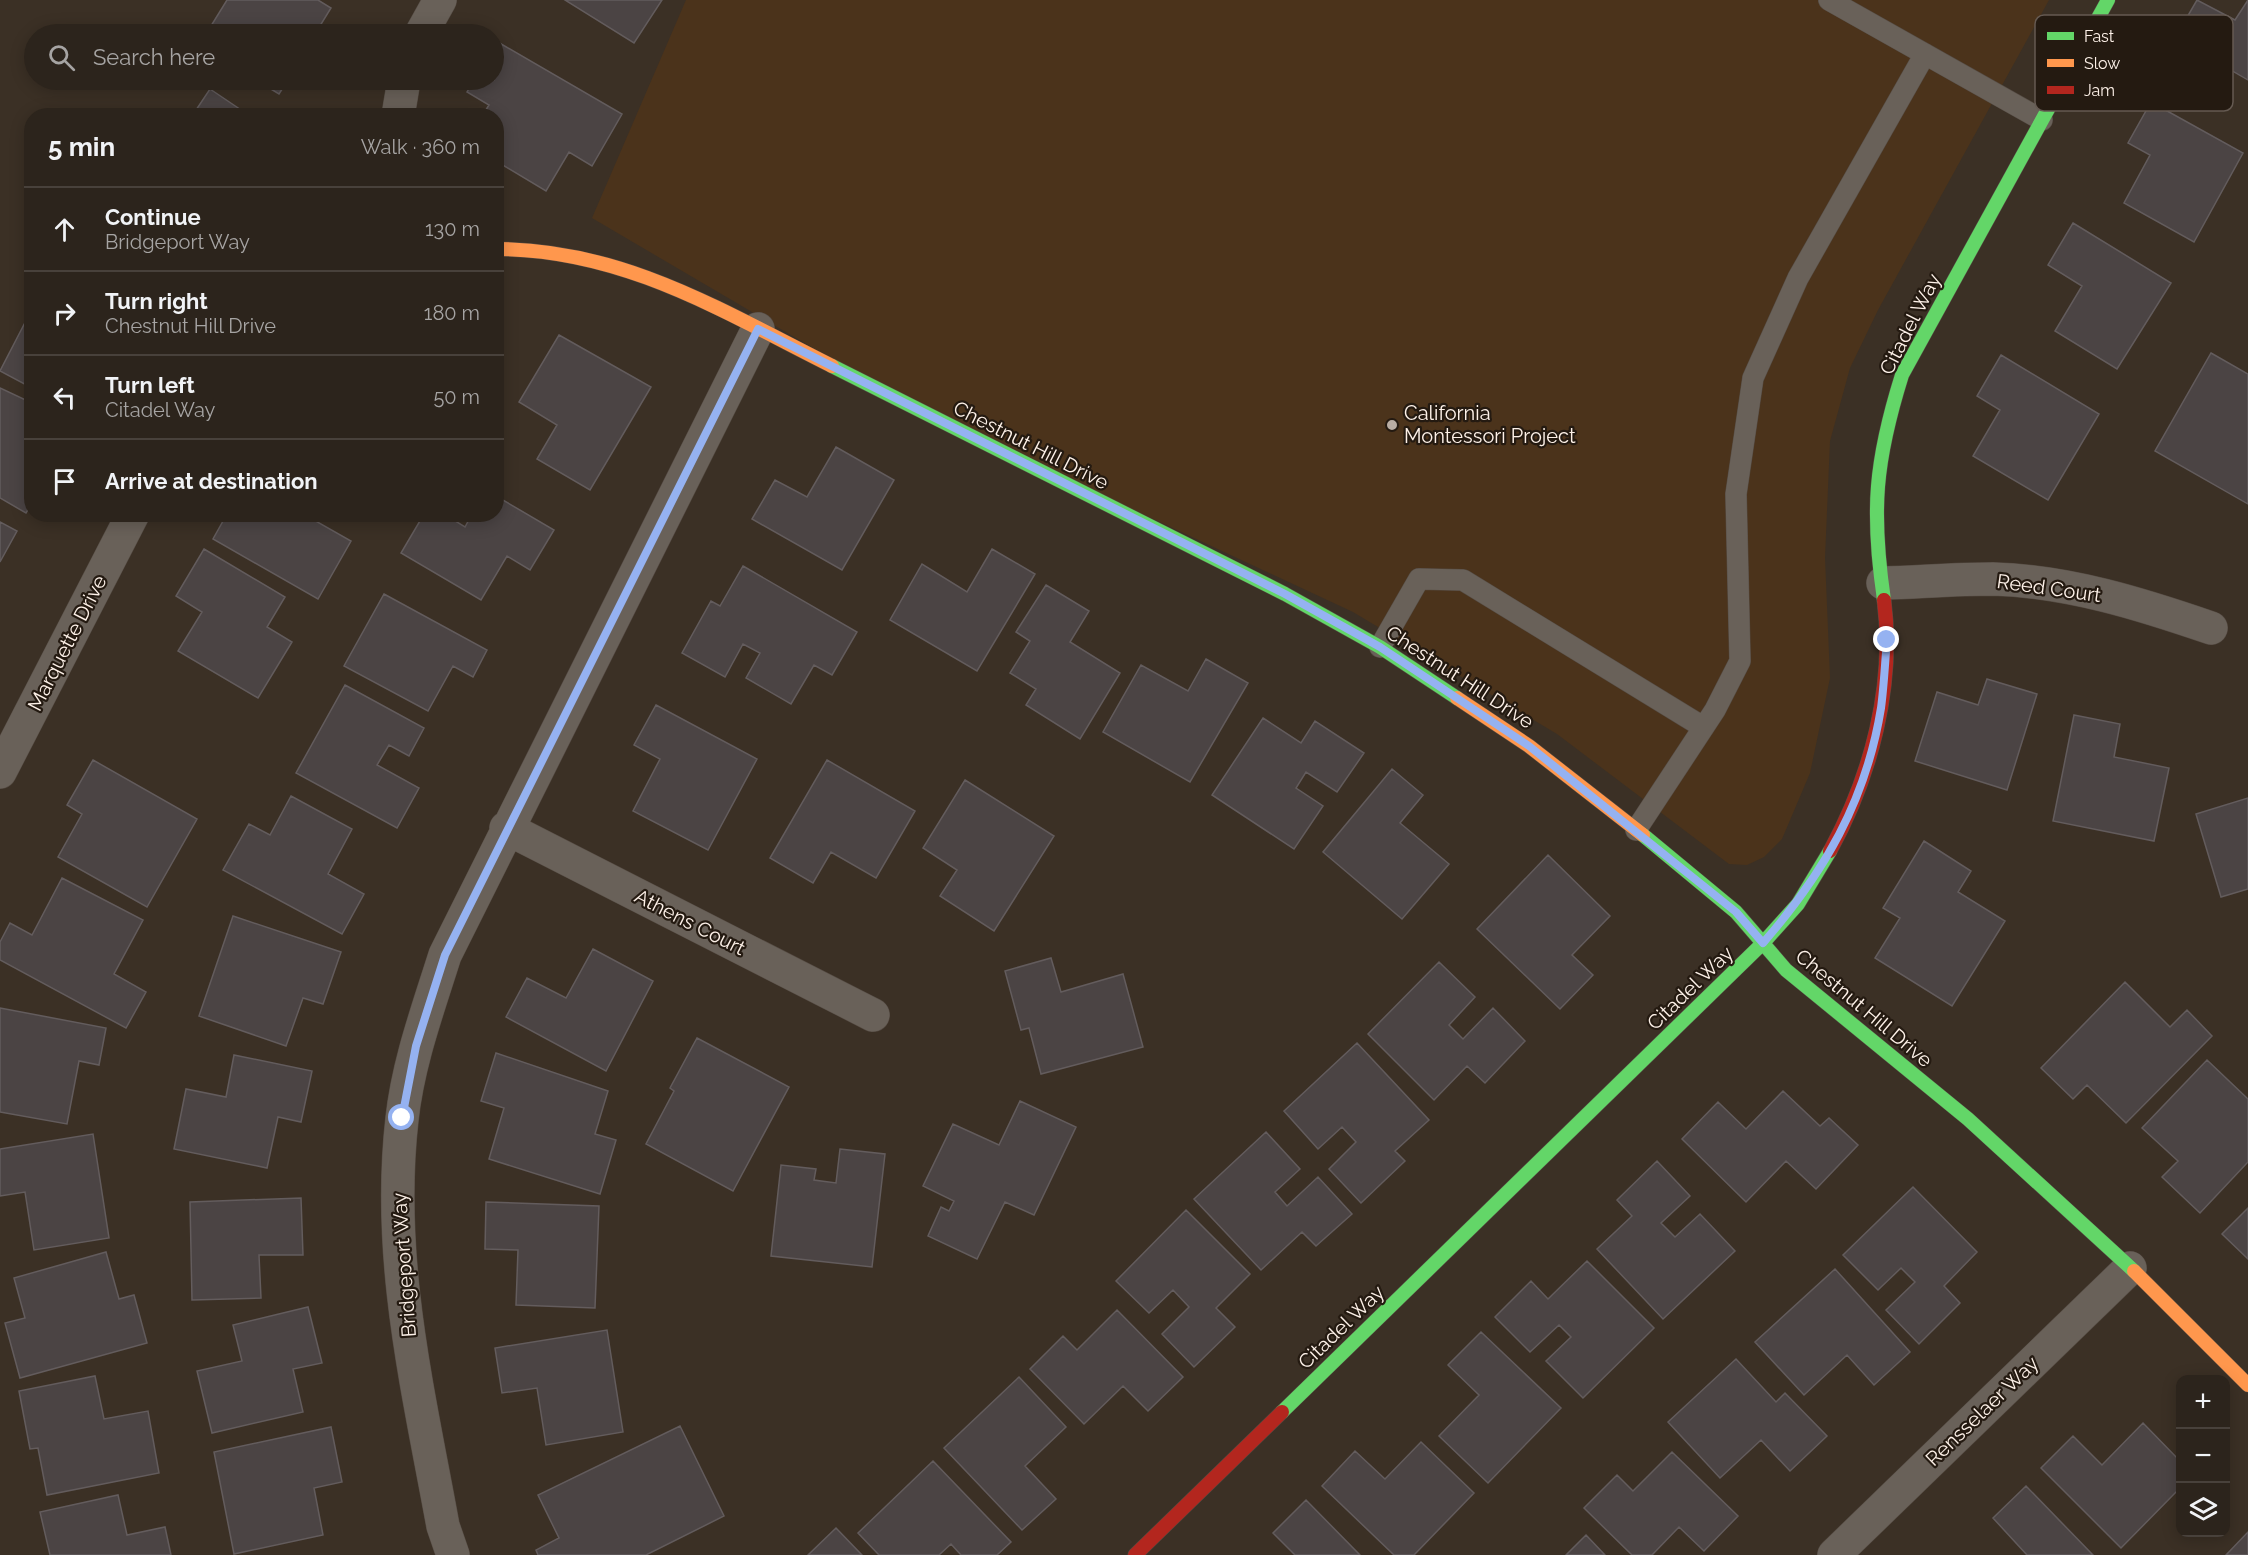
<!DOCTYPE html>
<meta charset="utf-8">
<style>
body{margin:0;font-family:Raleway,sans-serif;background:#383029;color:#f1f3f6}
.controls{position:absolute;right:18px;bottom:18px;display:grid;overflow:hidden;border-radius:12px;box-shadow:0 3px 15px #0003}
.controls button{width:54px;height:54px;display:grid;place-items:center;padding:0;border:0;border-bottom:2px solid #48413b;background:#2c241c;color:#f1f3f6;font:30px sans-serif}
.stop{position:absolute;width:18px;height:18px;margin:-14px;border:4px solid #95b2f1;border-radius:50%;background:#fff}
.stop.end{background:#95b2f1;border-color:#fff;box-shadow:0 2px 6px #0008}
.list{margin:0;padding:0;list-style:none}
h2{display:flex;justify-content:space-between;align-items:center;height:78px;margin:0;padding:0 24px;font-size:26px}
h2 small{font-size:20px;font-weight:400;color:#a6a4a3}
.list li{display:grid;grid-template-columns:39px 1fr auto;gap:18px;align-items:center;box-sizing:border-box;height:84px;padding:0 24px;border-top:2px solid #48413b}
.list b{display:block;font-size:22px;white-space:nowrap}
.list p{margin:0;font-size:20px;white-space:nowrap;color:#a6a4a3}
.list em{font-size:20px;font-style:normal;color:#a6a4a3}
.icon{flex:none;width:33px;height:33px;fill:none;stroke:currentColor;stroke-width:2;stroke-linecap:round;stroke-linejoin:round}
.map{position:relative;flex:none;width:2248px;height:1555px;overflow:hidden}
.search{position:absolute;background:#2c241c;box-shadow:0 3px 15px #0003;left:24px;top:24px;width:480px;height:66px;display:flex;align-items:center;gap:15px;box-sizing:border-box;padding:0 21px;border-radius:33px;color:#a6a4a3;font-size:22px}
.panel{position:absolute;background:#2c241c;box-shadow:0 3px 15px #0003;left:24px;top:108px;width:480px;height:414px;border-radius:24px}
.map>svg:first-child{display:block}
</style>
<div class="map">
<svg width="2248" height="1555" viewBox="0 0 2248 1555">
<rect width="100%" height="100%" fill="#3b3025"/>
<path fill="#4b331b" d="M686,0H2049L1878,310L1850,368L1830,441L1825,558L1830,678L1810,773L1782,839L1764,857L1747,865L1729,864L1557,734L1353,612L917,409L592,218Z"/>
<path fill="#4b4444" stroke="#635c5d" stroke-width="1.5" d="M227,0H318L331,8L315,34H206Z
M565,0H662L634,43Z
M2197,0L2235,20L2248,0V80L2175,38Z
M496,41L622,114L592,166L569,152L546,191L496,161V116H482L489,105L467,92L474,80H494V45Z
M256,80H288L279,94Z
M210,89L250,116H192Z
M2151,102L2243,153L2194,242L2124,203L2150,155L2128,143Z
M2073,223L2171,283L2117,369L2055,331L2082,286L2048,265Z
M32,309V388L0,371Z
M559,335L651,387L590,490L537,459L557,425L519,402Z
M2211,353L2248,374V504L2155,451Z
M2001,355L2099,414L2048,500L1973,456L2000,410L1977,396Z
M0,388L32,403V503L26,513L0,498Z
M836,447L894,480L842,570L752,519L775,480L807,497Z
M496,496L554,530L530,570L507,556L481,600L401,553L424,514H444L465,527L472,514H496Z
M227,514H314L312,519L351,541L318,599L213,539Z
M0,522L17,531L0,562Z
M204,549L285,597L267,627L292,642L258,698L178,651L202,612L176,596Z
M992,549L1035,574L977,671L890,620L922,564L967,592Z
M743,566L857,632L832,675L814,665L791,704L746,678L760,653L743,644L725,677L682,653L711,601L720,606Z
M1046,585L1089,611L1070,642L1120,673L1080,739L1026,705L1036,689L1010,673L1030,641L1016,632Z
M384,594L487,650L473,677L453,666L428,711L344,666Z
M1206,659L1248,683L1190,782L1103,732L1141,665L1188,691Z
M1987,679L2037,694L2007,790L1915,761L1937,692L1978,705Z
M345,685L424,728L409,756L389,745L377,765L419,788L397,828L296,773Z
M656,705L757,759L708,850L633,811L660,759L634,745Z
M2074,715L2120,724L2114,757L2169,768L2154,841L2053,821Z
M1263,718L1301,743L1315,721L1364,753L1337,792L1306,772L1296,788L1323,806L1294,849L1212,795Z
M93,760L197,819L147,907L58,857L82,814L67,805Z
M827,760L915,811L876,878L831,852L813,883L770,858Z
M1392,769L1423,795L1400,823L1449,864L1402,919L1323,852Z
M965,780L1054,836L994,931L940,896L957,870L923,848Z
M291,796L352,829L328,874L364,894L342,934L223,870L249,824L270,835Z
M2248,798V889L2221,897L2196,814Z
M1924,841L1971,871L1958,892L2005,921L1952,1006L1875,958L1900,918L1883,908Z
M1548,855L1610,916L1572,955L1593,975L1560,1009L1477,929Z
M62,878L143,920L114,974L146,992L126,1028L0,960V942L10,923L32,935Z
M233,916L341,952L323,1004L303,998L286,1046L199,1016Z
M593,949L653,981L606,1071L506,1017L527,978L566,998Z
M1051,958L1061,992L1123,974L1143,1047L1041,1074L1029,1028L1021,1030L1005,971Z
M1439,962L1475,997L1449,1025L1463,1039L1493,1008L1525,1041L1485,1083L1467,1066L1434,1100L1368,1034Z
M2125,982L2170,1027L2187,1010L2212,1036L2126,1123L2087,1085L2073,1099L2041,1068Z
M0,1008L106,1028L99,1065L79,1061L67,1124L0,1112Z
M697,1038L789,1087L733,1191L646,1144L674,1091L670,1088Z
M1357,1043L1429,1120L1395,1151L1405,1161L1361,1203L1329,1169L1356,1142L1342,1127L1318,1149L1284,1111Z
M496,1053L608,1091L595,1134L616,1140L600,1194L489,1159L504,1108L481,1101Z
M234,1055L312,1071L301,1122L278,1117L267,1168L174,1149L186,1089L226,1097Z
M2207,1060L2248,1099V1162L2200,1213L2162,1177L2178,1161L2142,1128Z
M1783,1091L1820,1126L1829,1118L1858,1145L1816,1189L1786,1161L1746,1202L1682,1139L1718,1102L1746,1129Z
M1020,1101L1076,1127L1034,1215L1005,1202L977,1259L928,1236L941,1207L949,1211L954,1201L923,1186L953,1124L999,1145Z
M1266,1132L1300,1169L1275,1192L1287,1206L1318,1177L1352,1214L1316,1246L1302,1232L1261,1270L1194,1199Z
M93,1134L109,1238L34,1250L25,1192L0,1196V1149Z
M840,1149L885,1154L872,1267L771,1256L781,1165L816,1169L814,1180L836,1183Z
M1657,1161L1690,1196L1661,1223L1675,1237L1700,1214L1735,1251L1663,1319L1597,1249L1632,1216L1617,1200Z
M1913,1187L1977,1252L1944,1286L1960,1303L1919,1344L1886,1310L1915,1282L1901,1268L1878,1290L1843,1255Z
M301,1198L303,1255H259L261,1298L192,1300L190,1202Z
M486,1202L599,1206L595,1308L516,1305L518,1250L485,1249Z
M2248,1208V1259L2222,1234Z
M1186,1210L1250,1274L1216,1308L1235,1327L1194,1367L1162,1334L1189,1307L1173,1290L1149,1313L1116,1281Z
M106,1252L119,1299L134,1295L147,1343L20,1378L5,1323L25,1318L14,1278Z
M1587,1261L1654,1328L1583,1398L1546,1361L1571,1337L1559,1325L1530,1352L1495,1317L1531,1281L1548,1299Z
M1835,1269L1910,1352L1874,1385L1847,1355L1804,1395L1755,1342Z
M308,1307L322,1363L293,1369L303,1412L212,1433L197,1371L242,1361L233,1325Z
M1117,1310L1183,1377L1148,1411L1123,1386L1084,1424L1030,1369L1063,1336L1077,1350Z
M607,1330L623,1432L546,1445L537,1388L502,1393L495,1348Z
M1481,1332L1561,1408L1488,1483L1439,1436L1479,1395L1448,1365Z
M1736,1359L1776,1402L1785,1393L1827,1436L1790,1471L1761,1440L1720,1478L1668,1422Z
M95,1376L104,1419L148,1411L159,1473L47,1495L38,1448L30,1449L19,1391Z
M1019,1377L1066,1427L1025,1466L1056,1499L1022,1530L944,1448Z
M2143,1423L2180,1461V1488L2121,1548L2041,1468L2073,1436L2102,1465Z
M680,1426L724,1516L646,1555H538L536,1550L559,1538L538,1495Z
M331,1427L342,1482L314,1488L323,1535L234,1554L214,1452Z
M1421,1442L1474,1493L1414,1555H1394L1322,1486L1355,1451L1385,1479Z
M1672,1452L1738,1516L1704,1551L1679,1527L1652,1555H1632L1584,1508L1617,1475L1633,1491Z
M933,1461L1011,1542L997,1555H961L951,1544L939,1555H879L858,1533Z
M2026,1486L2093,1555H2027L1993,1518Z
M118,1495L127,1535L165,1527L171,1555H50L40,1512Z
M1306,1500L1360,1555H1295L1273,1533Z
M836,1528L862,1555H808Z
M2248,1532V1555H2226Z
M1586,1535L1605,1555H1566Z"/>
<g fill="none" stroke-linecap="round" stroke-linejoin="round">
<defs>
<path id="lane" d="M1829,0L2042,120
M1380,647L1419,579L1463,580L1703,727
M1636,830L1715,710L1740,661L1736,494L1753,378L1798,278L1925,54"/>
<path id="street" d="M421,34L440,0
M398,116L404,80
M1883,583C1919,582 1956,579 1993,579C2068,581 2141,604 2211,628
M0,772L133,514
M506,828L873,1015
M453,1555L443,1526C418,1389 386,1259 402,1119C408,1063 428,1009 445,955L758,329
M1834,1555L2130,1268"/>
<path id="fast" d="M832,366L1285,594L1380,647L1457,698
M1884,600C1871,511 1875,461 1902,375L2108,0
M1643,835L1736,912L1786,970L1968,1119L2134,1271
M1282,1412L1763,943L1798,904L1830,851"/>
<path id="slow" d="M496,249C623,249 722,311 832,366
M1457,698L1529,746L1643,835
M2134,1271L2248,1385"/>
<path id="jam" d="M1830,851C1871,776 1895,686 1884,600
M1135,1555L1282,1412"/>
</defs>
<use href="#lane" stroke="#554b43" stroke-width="22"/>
<use href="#street" stroke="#554b43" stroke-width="34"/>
<use href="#fast" stroke="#554b43" stroke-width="15"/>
<use href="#slow" stroke="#554b43" stroke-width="15"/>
<use href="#jam" stroke="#554b43" stroke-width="15"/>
<use href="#lane" stroke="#696159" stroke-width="21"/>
<use href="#street" stroke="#696159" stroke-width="33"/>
<use href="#fast" stroke="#63d668" stroke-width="14"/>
<use href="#slow" stroke="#ff974d" stroke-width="14"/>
<use href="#jam" stroke="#b3261e" stroke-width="14"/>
</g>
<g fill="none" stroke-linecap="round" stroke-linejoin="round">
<path stroke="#95b2f1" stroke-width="8" d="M402,1118L416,1046L445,955L758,329L1285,594L1380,647L1529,746L1736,912L1763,943C1824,873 1866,801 1881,708C1884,686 1885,662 1887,640"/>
</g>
<circle fill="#b9ada4" stroke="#241a11" stroke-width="2" cx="1392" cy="425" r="6"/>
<g text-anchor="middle" stroke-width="4.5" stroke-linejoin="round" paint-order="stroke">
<g font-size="20" fill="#fdf1e8" stroke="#241a11">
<text transform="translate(1910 324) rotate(-63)" y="7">Citadel Way</text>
<text transform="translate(1031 445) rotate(27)" y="7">Chestnut Hill Drive</text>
<text transform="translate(2049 588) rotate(8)" y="7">Reed Court</text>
<text transform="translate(67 643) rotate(-63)" y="7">Marquette Drive</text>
<text transform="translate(1460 677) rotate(33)" y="7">Chestnut Hill Drive</text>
<text transform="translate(690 922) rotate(27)" y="7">Athens Court</text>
<text transform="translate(1690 988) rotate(-44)" y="7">Citadel Way</text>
<text transform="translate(1864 1008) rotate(40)" y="7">Chestnut Hill Drive</text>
<text transform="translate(404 1265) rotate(-94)" y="7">Bridgeport Way</text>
<text transform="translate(1341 1327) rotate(-44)" y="7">Citadel Way</text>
<text transform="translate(1982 1411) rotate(-44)" y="7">Rensselaer Way</text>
</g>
<g font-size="20" fill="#fdf1e8" stroke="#241a11" text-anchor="start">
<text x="1404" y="420">California<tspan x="1404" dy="23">Montessori Project</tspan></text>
</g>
</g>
<rect x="2035" y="15" width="198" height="96" rx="9" fill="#241a11" stroke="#655a52" stroke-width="1.5"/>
<rect x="2047" y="32" width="27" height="8" fill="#63d668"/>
<rect x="2047" y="59" width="27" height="8" fill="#ff974d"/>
<rect x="2047" y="86" width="27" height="8" fill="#b3261e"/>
<g font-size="16" fill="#fdf1e8">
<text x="2084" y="42">Fast</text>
<text x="2084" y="69">Slow</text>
<text x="2084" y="96">Jam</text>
</g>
</svg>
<div class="controls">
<button>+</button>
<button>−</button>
<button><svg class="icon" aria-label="layers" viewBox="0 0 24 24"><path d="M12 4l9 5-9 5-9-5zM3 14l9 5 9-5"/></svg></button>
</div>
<div class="stop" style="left:402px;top:1118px"></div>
<div class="stop end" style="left:1887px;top:640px"></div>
<div class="search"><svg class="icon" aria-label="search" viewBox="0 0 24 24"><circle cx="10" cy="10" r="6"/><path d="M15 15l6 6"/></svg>Search here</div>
<section class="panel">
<h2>5 min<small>Walk · 360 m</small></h2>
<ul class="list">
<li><svg class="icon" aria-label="ahead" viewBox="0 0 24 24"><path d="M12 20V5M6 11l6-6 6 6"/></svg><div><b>Continue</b><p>Bridgeport Way</p></div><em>130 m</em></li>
<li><svg class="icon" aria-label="right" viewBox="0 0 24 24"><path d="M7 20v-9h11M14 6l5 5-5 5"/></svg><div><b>Turn right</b><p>Chestnut Hill Drive</p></div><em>180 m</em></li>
<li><svg class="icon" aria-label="left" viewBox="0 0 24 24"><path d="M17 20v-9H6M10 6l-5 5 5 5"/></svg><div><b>Turn left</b><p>Citadel Way</p></div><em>50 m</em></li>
<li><svg class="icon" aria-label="arrive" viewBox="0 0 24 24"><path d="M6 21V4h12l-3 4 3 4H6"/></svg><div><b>Arrive at destination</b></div></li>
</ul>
</section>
</div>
